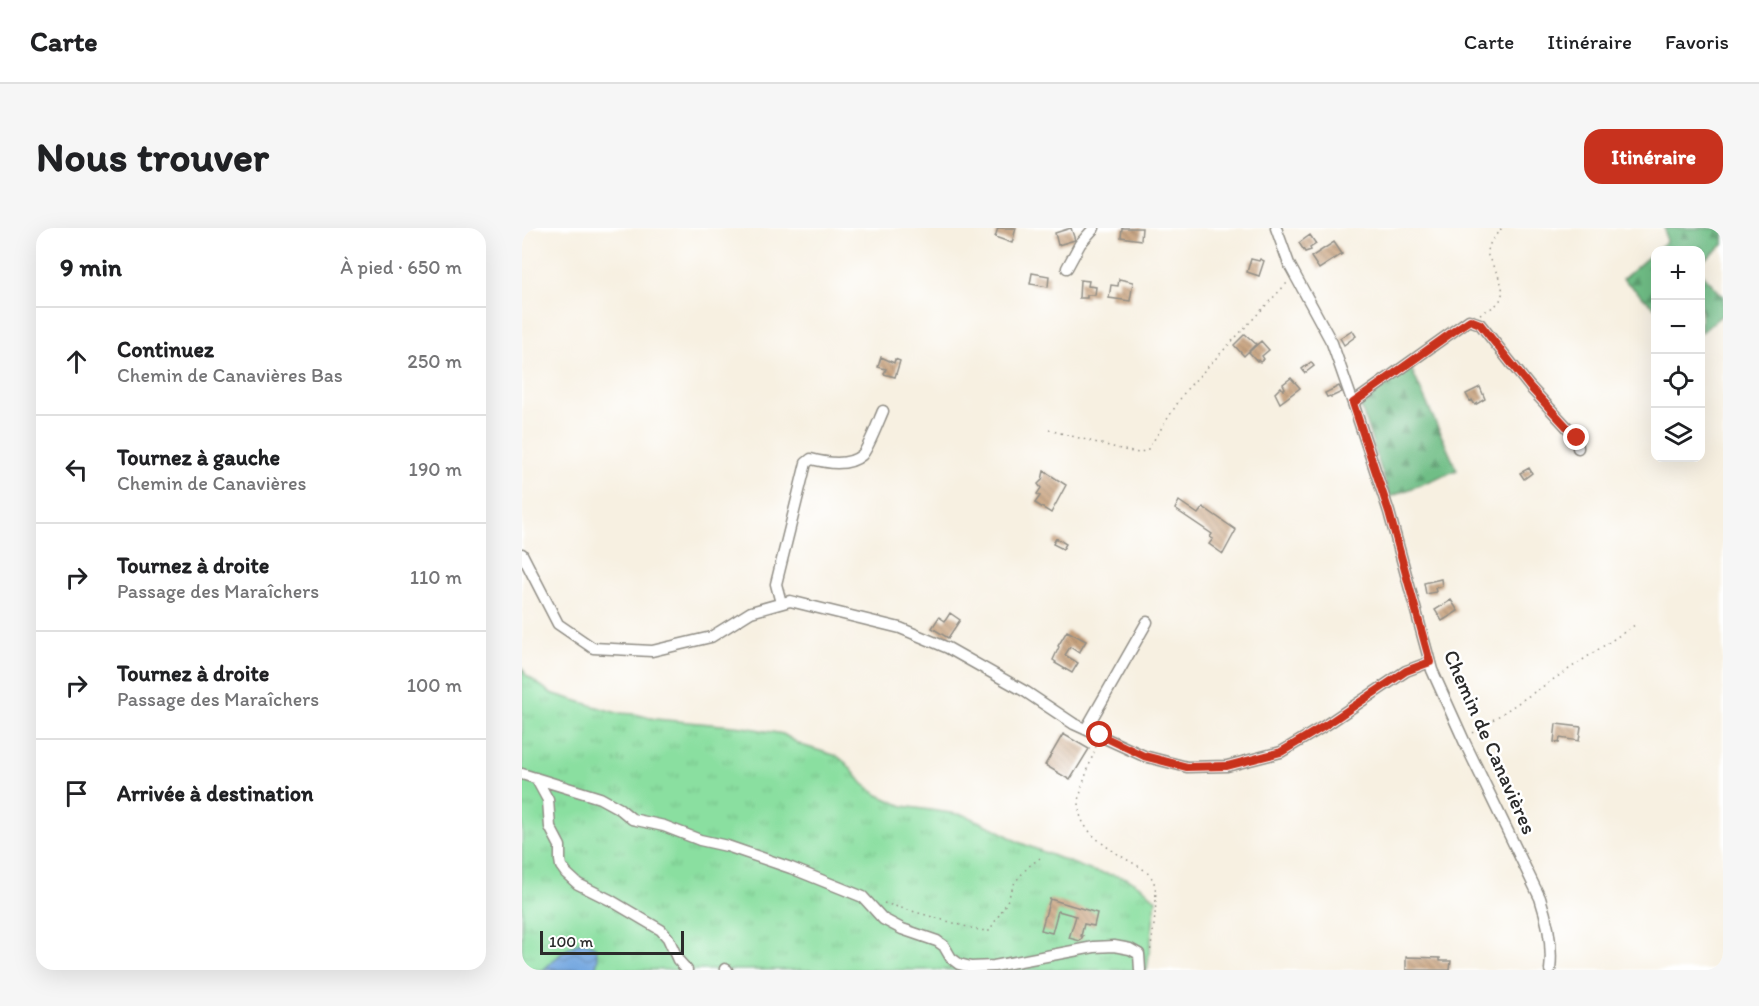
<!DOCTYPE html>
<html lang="fr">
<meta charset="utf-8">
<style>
body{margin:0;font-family:Itim,sans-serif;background:#f6f6f6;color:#202124}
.controls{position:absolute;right:18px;top:18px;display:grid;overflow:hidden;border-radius:12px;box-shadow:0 6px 24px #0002}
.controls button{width:54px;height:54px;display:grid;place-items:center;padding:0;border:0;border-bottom:2px solid #e0e0e0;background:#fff;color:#202124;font:30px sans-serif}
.scale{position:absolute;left:18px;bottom:15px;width:144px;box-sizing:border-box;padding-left:6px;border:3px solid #2b2b2b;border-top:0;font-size:16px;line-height:21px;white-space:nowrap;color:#2b2b2b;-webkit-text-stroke:4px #fff;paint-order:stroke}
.stop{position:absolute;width:18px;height:18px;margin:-14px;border:4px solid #c8321e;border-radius:50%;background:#fff}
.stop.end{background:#c8321e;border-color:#fff;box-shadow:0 2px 6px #0008}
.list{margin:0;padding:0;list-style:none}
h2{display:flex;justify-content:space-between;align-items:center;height:78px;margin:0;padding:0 24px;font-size:26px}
h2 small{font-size:20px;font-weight:400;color:#757577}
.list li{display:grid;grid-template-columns:39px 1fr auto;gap:18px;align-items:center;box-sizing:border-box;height:108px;padding:0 24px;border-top:2px solid #e0e0e0}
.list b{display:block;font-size:22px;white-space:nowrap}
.list p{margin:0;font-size:20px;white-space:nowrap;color:#757577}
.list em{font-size:20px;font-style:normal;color:#757577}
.icon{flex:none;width:33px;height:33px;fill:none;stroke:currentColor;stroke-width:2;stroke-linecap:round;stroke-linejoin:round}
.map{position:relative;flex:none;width:1201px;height:742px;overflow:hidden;border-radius:18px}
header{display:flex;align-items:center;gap:36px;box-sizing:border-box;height:84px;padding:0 30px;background:#fff;border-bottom:2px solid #e0e0e0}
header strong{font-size:28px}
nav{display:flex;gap:33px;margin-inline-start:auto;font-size:21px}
.intro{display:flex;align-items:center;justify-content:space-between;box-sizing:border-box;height:144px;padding:0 36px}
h1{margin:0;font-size:42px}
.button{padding:15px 27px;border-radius:18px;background:#c8321e;color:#fff;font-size:21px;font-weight:700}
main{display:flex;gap:36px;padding:0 36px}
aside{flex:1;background:#fff;border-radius:18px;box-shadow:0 6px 24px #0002}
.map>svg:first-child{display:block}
</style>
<header>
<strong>Carte</strong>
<nav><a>Carte</a><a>Itinéraire</a><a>Favoris</a></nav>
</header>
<div class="intro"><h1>Nous trouver</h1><a class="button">Itinéraire</a></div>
<main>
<aside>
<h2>9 min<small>À pied · 650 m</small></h2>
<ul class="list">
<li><svg class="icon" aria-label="ahead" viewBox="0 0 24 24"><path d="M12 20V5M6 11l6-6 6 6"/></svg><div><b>Continuez</b><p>Chemin de Canavières Bas</p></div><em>250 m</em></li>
<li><svg class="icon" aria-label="left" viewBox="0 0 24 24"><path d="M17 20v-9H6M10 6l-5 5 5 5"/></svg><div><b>Tournez à gauche</b><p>Chemin de Canavières</p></div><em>190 m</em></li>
<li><svg class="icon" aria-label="right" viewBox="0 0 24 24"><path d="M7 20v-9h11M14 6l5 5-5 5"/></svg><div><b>Tournez à droite</b><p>Passage des Maraîchers</p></div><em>110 m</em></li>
<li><svg class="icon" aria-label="right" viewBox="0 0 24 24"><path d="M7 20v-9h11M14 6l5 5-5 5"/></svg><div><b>Tournez à droite</b><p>Passage des Maraîchers</p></div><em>100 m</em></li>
<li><svg class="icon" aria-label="arrive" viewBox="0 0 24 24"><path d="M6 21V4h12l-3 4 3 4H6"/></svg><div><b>Arrivée à destination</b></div></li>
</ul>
</aside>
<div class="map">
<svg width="1201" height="742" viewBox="0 0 1201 742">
<defs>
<pattern id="grass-tufts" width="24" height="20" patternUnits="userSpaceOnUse" patternTransform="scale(1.5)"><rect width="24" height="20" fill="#8adfa0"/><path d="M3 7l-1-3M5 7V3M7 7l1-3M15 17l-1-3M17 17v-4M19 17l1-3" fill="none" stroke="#77c08a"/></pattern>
<pattern id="forest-firs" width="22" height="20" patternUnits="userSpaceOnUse" patternTransform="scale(1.5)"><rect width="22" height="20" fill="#6fbe86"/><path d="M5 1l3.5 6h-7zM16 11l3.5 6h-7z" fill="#5b9b6e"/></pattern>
<pattern id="water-waves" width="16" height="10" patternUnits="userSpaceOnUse" patternTransform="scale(1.5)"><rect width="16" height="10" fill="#74a7e0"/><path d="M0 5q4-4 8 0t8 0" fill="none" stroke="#5f88b6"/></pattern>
<pattern id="building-back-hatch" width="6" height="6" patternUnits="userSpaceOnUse" patternTransform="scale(1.5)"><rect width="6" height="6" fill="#c8a27d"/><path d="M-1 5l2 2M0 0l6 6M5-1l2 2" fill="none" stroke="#a38467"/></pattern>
</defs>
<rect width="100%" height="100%" fill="#fff"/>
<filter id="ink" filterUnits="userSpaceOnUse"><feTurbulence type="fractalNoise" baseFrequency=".0167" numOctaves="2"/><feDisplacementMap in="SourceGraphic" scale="12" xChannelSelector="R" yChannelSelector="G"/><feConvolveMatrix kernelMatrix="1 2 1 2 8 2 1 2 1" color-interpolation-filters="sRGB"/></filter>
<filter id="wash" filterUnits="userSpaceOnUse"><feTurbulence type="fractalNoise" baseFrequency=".008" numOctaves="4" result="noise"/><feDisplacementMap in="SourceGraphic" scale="24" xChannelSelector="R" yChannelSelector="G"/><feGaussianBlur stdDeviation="1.35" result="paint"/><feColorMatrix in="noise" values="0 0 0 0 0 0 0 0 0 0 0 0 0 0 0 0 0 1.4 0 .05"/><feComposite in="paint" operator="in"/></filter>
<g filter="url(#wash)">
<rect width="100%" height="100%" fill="#f7f0e1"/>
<path fill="url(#grass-tufts)" stroke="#5a8566" stroke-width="1.5" d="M0,439L4,447L29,465L95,485L113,486L133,491L222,499L261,506L279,517L315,528L324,535L341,556L356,567L381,578L442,587L474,601L496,614L570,643L605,650L623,661L634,672L625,742H0Z"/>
<path fill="url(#forest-firs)" stroke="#4d7458" stroke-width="1.5" d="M1143,0H1201V17L1179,34L1178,22H1134L1144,14Z
M1133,23V80L1101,51Z
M1178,43L1201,68V86L1179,105Z
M888,138L935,242L868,269L838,176Z"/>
<path fill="url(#water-waves)" stroke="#506986" stroke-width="1.5" d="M58,714L66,715L74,720L76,730L73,742H21L42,723Z"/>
<g id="blocks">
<path fill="url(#building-back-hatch)" d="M476,0H494L490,15L473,9Z
M549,0L553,12L536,17L533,5Z
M600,0H620L619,12L599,9Z
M788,7L794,16L788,20L789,22L783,24L777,15Z
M812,14L820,26L797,41L789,29Z
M729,31L737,33L738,31L742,33L737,48L725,44Z
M510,45L527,48L526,59L508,56Z
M597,51L611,54L608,73L587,70L589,57L596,58Z
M558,52L567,53L566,58L574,59L573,67H565V70H557Z
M830,102L834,108L822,117L818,110Z
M723,106L734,116L722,128L712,117Z
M739,113L747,122L740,128L742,131L738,134L736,132L735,133L727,124Z
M359,129L372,135L373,131L378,133L373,149L362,146L364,141L356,139Z
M789,134L792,138L783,145L780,141Z
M769,150L778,160L758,175L753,165L759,159L761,162L763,160L761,156Z
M817,158L820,164L809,169L808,168L805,169L803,165Z
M958,159L963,171L953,177L950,172L948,173L944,166Z
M1007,240L1010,245L1002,251L998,245Z
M522,243L544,257L529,285L513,275L518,268L515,266L519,260L516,256L520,252Z
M657,273L676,286L681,279L714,302L701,326L687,316L691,311L688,309L690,306L653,281Z
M534,310L544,316L541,321L531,316Z
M919,351L920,358L913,360L914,364L904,366L902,355Z
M929,372L936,383L920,393L913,382Z
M428,385L438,392L426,410L410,400L417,389L423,393Z
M545,403L564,413L557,425L548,419L543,427L556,435L550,445L533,435L534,434L531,432L537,419L536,418Z
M1034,496L1059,499L1057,513L1038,510L1037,515L1032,514Z
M541,506L567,521L548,552L523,537Z
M528,671L575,685L572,698L562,696L559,708H561L558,713L547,710L554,688L536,683L530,705L519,702Z
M884,729L918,730V733H929L928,742H884Z"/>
</g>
</g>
<g filter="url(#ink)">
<use href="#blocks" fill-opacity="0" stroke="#918e86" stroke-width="1.5"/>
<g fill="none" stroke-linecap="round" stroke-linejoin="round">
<defs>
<path id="minor" d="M754,0L767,36L810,115L831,175L867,284L910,442L943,515L1018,670C1026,694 1031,717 1028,742
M545,40L558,16L572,0
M831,175L947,92L958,96L1008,159L1055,210L1056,220
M0,326L36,396L71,420L130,423L189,409L229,384L268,373L378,400L426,420L504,464L552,496L622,528L665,539L705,538L759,524L804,497L884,443L908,434
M259,375L254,356L284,235L289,231C305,235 326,239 340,227C346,221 357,192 361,183
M564,501L625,394
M0,546L78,570L98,581L110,591L142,598L178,612L205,618L269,640L341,669L361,691L380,701L415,713L422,718L429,730L437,736L449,739L472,738L572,719L592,718L608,721L617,726L618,742
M14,550L26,572L28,599L38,618V632L39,638L44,645L56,656L88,672L139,702L146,710L156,732L165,742
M203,741L205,742"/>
</defs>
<use href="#minor" stroke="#918e86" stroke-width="13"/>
<path stroke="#918e86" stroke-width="1.5" stroke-dasharray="1.5 4.5" stroke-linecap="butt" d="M958,86C964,83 972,79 976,75C988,61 972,42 966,28C965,16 972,9 980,0
M527,202L606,223L617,225L626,221L664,162L765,55
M951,505L1113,397
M574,518C554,577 540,592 602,630C612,636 625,641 631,652C638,667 630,709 628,726
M362,675L456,702L467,703L484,676L493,654L506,639L518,630"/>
<use href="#minor" stroke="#fff" stroke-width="10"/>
</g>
</g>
<g fill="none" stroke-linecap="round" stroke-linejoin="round" filter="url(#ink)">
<path stroke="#c8321e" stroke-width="8" d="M578,507L622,528L665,539L705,538L759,524L804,497L884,443L908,434L867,284L831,175L939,98L948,92L958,96L1008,159L1055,210"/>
</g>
<g text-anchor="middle" stroke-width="5" stroke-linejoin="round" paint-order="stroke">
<g font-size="21" fill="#2b2b2b" stroke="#fff">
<text transform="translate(968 514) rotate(66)" y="7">Chemin de Canavières</text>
</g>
</g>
</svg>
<div class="controls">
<button>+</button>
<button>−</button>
<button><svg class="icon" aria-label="locate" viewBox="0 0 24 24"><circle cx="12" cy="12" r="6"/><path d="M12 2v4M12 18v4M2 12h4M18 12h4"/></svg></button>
<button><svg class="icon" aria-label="layers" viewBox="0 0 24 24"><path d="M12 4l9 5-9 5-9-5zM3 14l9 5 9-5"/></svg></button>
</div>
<div class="scale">100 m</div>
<div class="stop" style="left:578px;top:507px"></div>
<div class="stop end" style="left:1055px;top:210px"></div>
</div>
</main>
